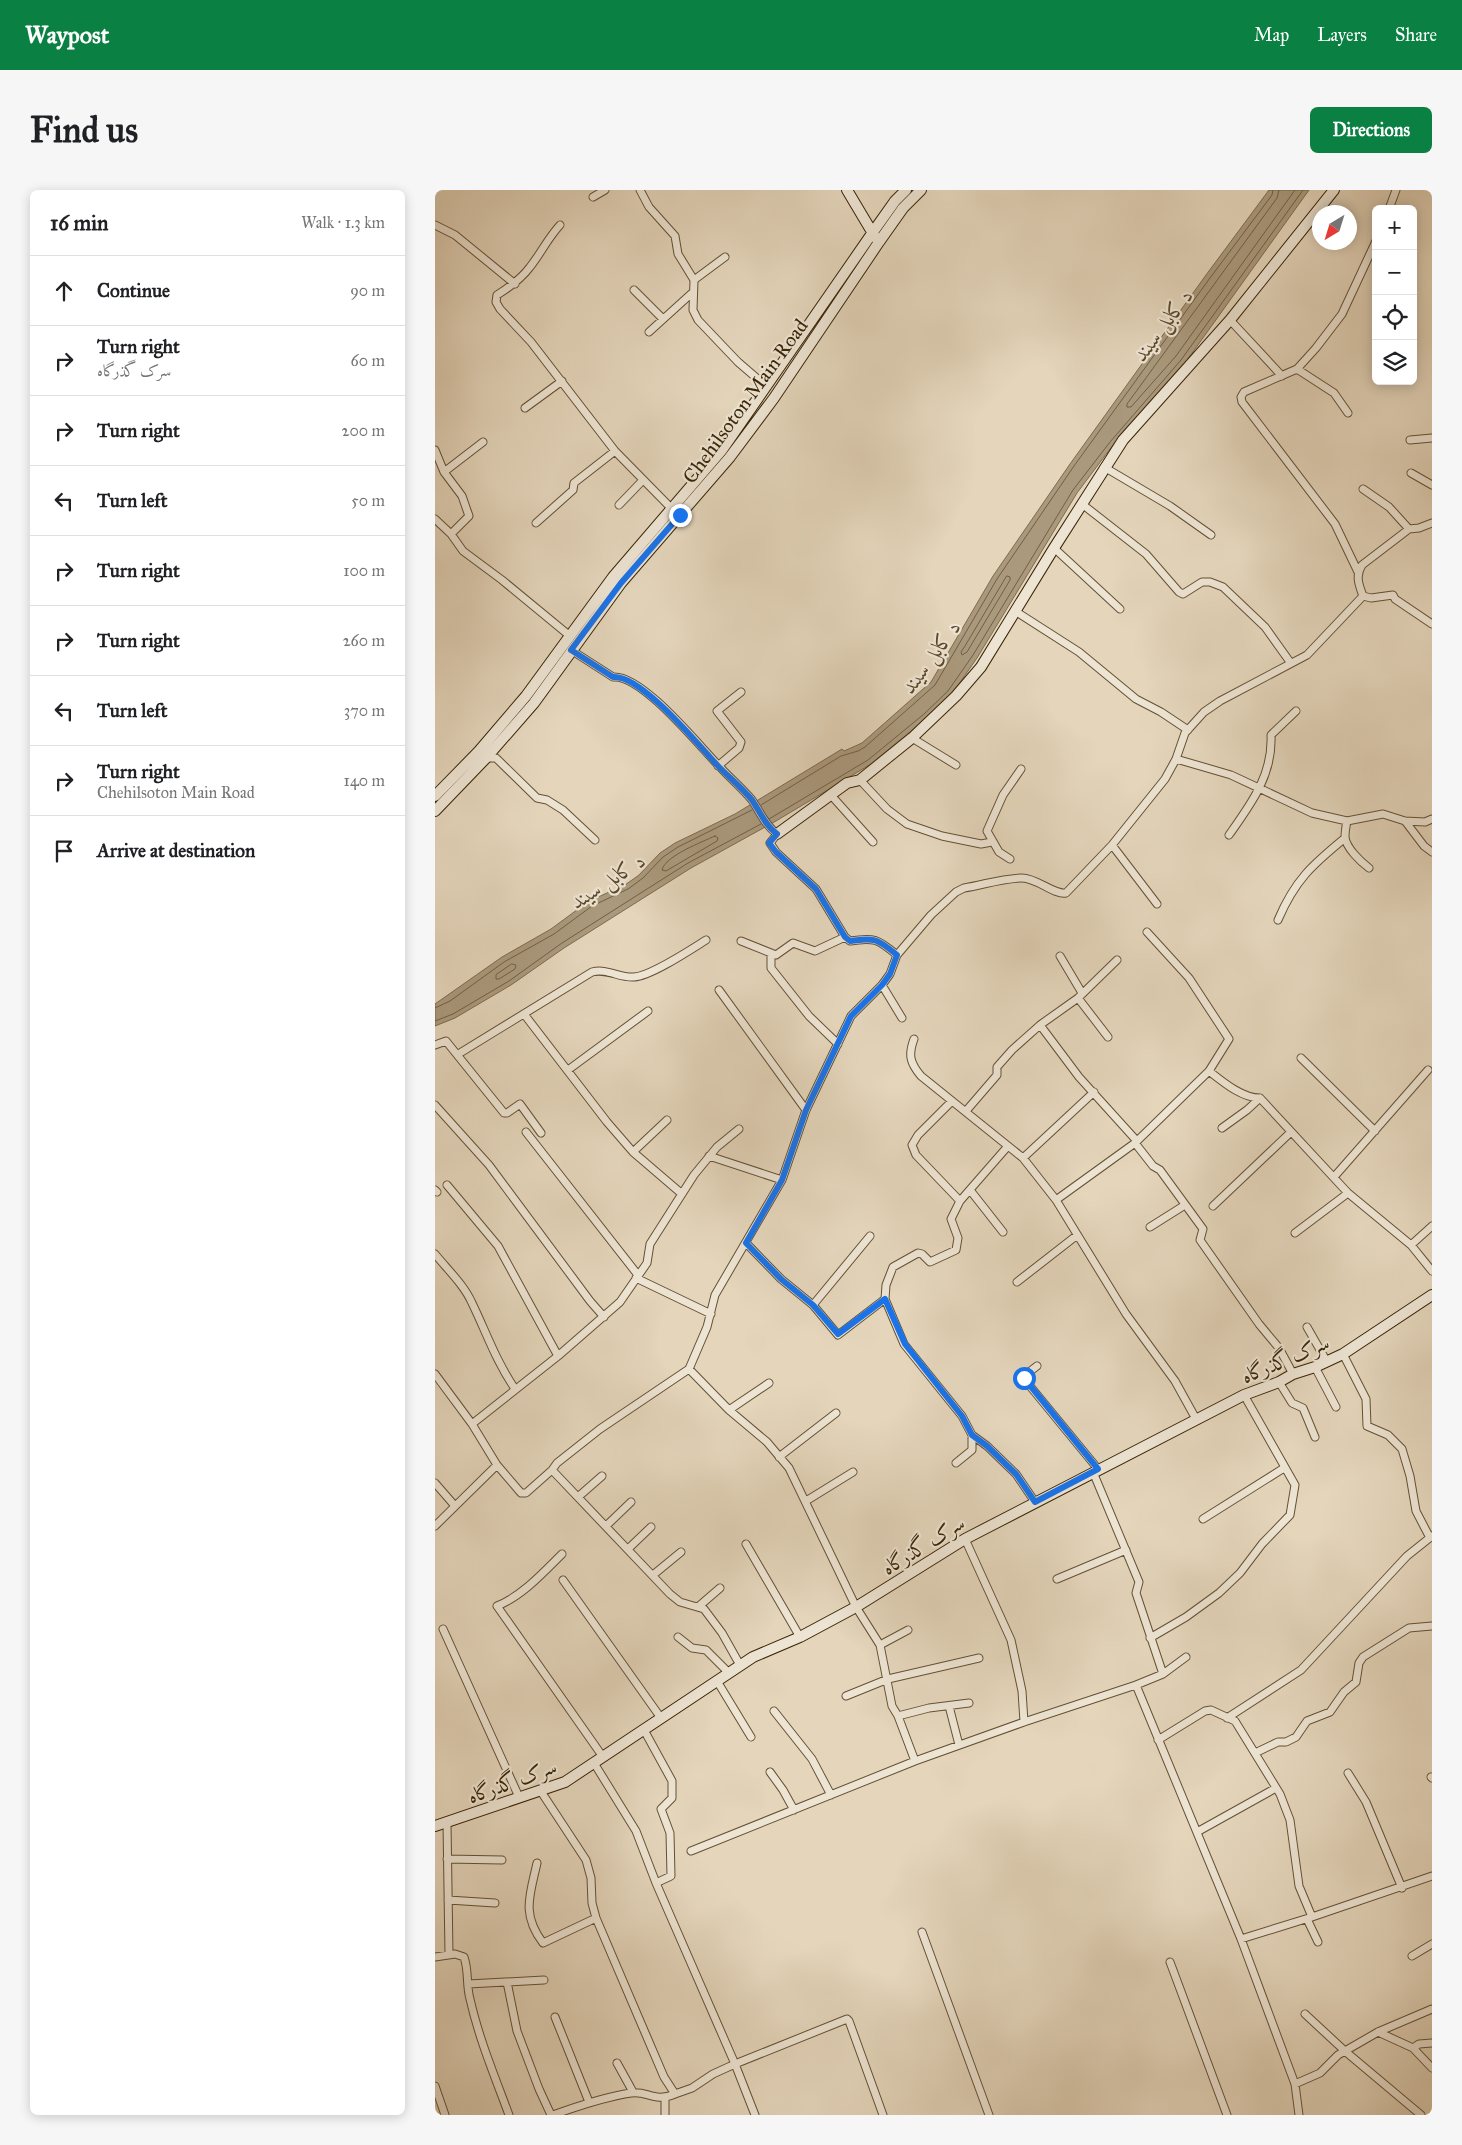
<!DOCTYPE html>
<meta charset="utf-8">
<style>
body{margin:0;font-family:"IM FELL Great Primer",Amiri,serif;background:#f6f6f6;color:#202124}
.controls{position:absolute;right:15px;top:15px;display:grid;overflow:hidden;border-radius:8px;box-shadow:0 2px 12px #0003}
.controls button{width:45px;height:45px;display:grid;place-items:center;padding:0;border:0;border-bottom:1px solid #e0e0e0;background:#fff;color:#202124;font:25px sans-serif}
.compass{position:absolute;left:877px;top:15px;width:45px;height:45px;border-radius:50%;background:#fff;box-shadow:0 2px 12px #0003;rotate:218deg}
.stop{position:absolute;width:15px;height:15px;margin:-11px;border:4px solid #1a73e8;border-radius:50%;background:#fff}
.stop.end{background:#1a73e8;border-color:#fff;box-shadow:0 1px 5px #0008}
.list{margin:0;padding:0;list-style:none}
h2{display:flex;justify-content:space-between;align-items:center;height:65px;margin:0;padding:0 20px;font-size:21px}
h2 small{font-size:16px;font-weight:400;color:#757577}
.list li{display:grid;grid-template-columns:32px 1fr auto;gap:15px;align-items:center;box-sizing:border-box;height:70px;padding:0 20px;border-top:1px solid #e0e0e0}
.list b{display:block;font-size:19px;white-space:nowrap}
.list p{margin:0;font-size:16px;white-space:nowrap;color:#757577}
.list em{font-size:16px;font-style:normal;color:#757577}
.icon{flex:none;width:28px;height:28px;fill:none;stroke:currentColor;stroke-width:2;stroke-linecap:round;stroke-linejoin:round}
.map{position:relative;flex:none;width:997px;height:1925px;overflow:hidden;border-radius:8px}
header{display:flex;align-items:center;gap:30px;box-sizing:border-box;height:70px;padding:0 25px;background:#0b8043;color:#fff}
header strong{font-size:24px}
nav{display:flex;gap:28px;margin-inline-start:auto;font-size:18px}
.intro{display:flex;align-items:center;justify-content:space-between;box-sizing:border-box;height:120px;padding:0 30px}
h1{margin:0;font-size:35px}
.button{padding:12px 22px;border-radius:8px;background:#0b8043;color:#fff;font-size:18px;font-weight:700}
main{display:flex;gap:30px;padding:0 30px}
aside{flex:1;background:#fff;border-radius:8px;box-shadow:0 2px 12px #0003}
.map>svg:first-child{display:block}
</style>
<header>
<strong>Waypost</strong>
<nav><a>Map</a><a>Layers</a><a>Share</a></nav>
</header>
<div class="intro"><h1>Find us</h1><a class="button">Directions</a></div>
<main>
<aside>
<h2>16 min<small>Walk · 1.3 km</small></h2>
<ul class="list">
<li><svg class="icon" aria-label="ahead" viewBox="0 0 24 24"><path d="M12 20V5M6 11l6-6 6 6"/></svg><div><b>Continue</b></div><em>90 m</em></li>
<li><svg class="icon" aria-label="right" viewBox="0 0 24 24"><path d="M7 20v-9h11M14 6l5 5-5 5"/></svg><div><b>Turn right</b><p>سرک گذرگاه</p></div><em>60 m</em></li>
<li><svg class="icon" aria-label="right" viewBox="0 0 24 24"><path d="M7 20v-9h11M14 6l5 5-5 5"/></svg><div><b>Turn right</b></div><em>200 m</em></li>
<li><svg class="icon" aria-label="left" viewBox="0 0 24 24"><path d="M17 20v-9H6M10 6l-5 5 5 5"/></svg><div><b>Turn left</b></div><em>50 m</em></li>
<li><svg class="icon" aria-label="right" viewBox="0 0 24 24"><path d="M7 20v-9h11M14 6l5 5-5 5"/></svg><div><b>Turn right</b></div><em>100 m</em></li>
<li><svg class="icon" aria-label="right" viewBox="0 0 24 24"><path d="M7 20v-9h11M14 6l5 5-5 5"/></svg><div><b>Turn right</b></div><em>260 m</em></li>
<li><svg class="icon" aria-label="left" viewBox="0 0 24 24"><path d="M17 20v-9H6M10 6l-5 5 5 5"/></svg><div><b>Turn left</b></div><em>370 m</em></li>
<li><svg class="icon" aria-label="right" viewBox="0 0 24 24"><path d="M7 20v-9h11M14 6l5 5-5 5"/></svg><div><b>Turn right</b><p>Chehilsoton Main Road</p></div><em>140 m</em></li>
<li><svg class="icon" aria-label="arrive" viewBox="0 0 24 24"><path d="M6 21V4h12l-3 4 3 4H6"/></svg><div><b>Arrive at destination</b></div></li>
</ul>
</aside>
<div class="map">
<svg width="997" height="1925" viewBox="0 0 997 1925">
<rect width="100%" height="100%" fill="#e4d5bb"/>
<filter id="stains"><feTurbulence type="fractalNoise" baseFrequency=".004" numOctaves="4"/><feColorMatrix values="0 0 0 0 .2 0 0 0 0 .09 0 0 0 0 .02 0 0 0 .5 -.17"/></filter>
<radialGradient id="worn" r=".72"><stop offset=".6" stop-color="#630" stop-opacity="0"/><stop offset="1" stop-color="#630" stop-opacity=".3"/></radialGradient>
<path fill="#aa997d" stroke="#7d6b4d" d="M834,0H874L750,173L678,255L642,303L542,468L517,504L492,528L436,574L341,631L256,678L129,758L76,795L20,828L0,836V814L67,767L116,739L154,711L190,695L204,685L225,663L240,653L300,624L407,559L409,561L427,553L496,492L558,386L635,274L771,85Z"/>
<g fill="none" stroke-linecap="round" stroke-linejoin="round">
<path stroke="#725f42" stroke-width="1" d="M844,0L842,8L692,214V217H696L741,166L860,0
M572,386L575,387V390L532,462L527,465L526,462L530,456Z
M326,615L406,566L423,561L430,557L500,495L562,389L639,276L775,88L837,5L838,0
M334,629L433,570L489,524L513,501L538,465L638,300L675,252L746,170L868,0
M280,646L283,648L282,651L231,681L227,680C230,666 267,652 280,646Z
M77,774L81,775L80,779L64,789H61V785Z
M0,818L15,811L69,772L119,744L157,716L193,699L208,688L228,667L243,657L317,620
M0,831L18,824L74,791L127,753L253,673L326,634"/>
<defs>
<path id="street" d="M205,0L214,17L240,46L243,64L259,90L258,120L263,130L303,172L332,197
M158,7L170,0
M954,19L961,0
M0,35L20,45L80,94
M125,35C113,48 106,63 95,77C86,89 75,97 62,105L61,112L65,119L96,152L180,261L237,319
M259,90L290,67
M199,100L228,129
M795,130L847,186
M214,142L257,103
M862,179L881,158L907,124L941,51
M90,218L127,191
M913,223L899,203L862,179L809,202L806,207L807,212L900,334L923,382
M975,250L997,248
M0,260L9,282L27,306L34,326L16,344
M669,277L735,316L776,345
M9,282L48,252
M976,283L997,295
M928,299L954,317L974,339
M647,314L711,364L744,402L748,404L767,392H775L788,397L830,437L855,472
M184,315L208,290
M0,329L16,344L28,361L67,390L135,446
M101,333L138,300L139,293L180,261
M619,358L685,419
M928,406C924,395 920,386 927,375L974,339L984,338L997,333
M928,406L936,408L958,405L960,409L997,434
M580,421L644,462L701,509L726,522L753,540
M136,460L178,487C207,484 265,557 285,577C295,588 307,598 317,610C325,622 330,635 342,644L335,653L341,662L381,699L410,747L415,751C439,747 443,749 462,765
M477,548L521,575
M51,568H61L102,608L112,610L128,620L160,650
M741,569L796,585L877,623L912,631L948,624L970,631L990,632L997,629
M283,576L304,558L306,552L282,521L306,502
M425,590L452,619L472,634L507,646L546,654L557,652
M395,604L438,652
M912,631C911,636 910,641 910,647C911,658 926,672 934,678
M970,631L989,656L997,662
M794,645C816,614 838,585 836,545L861,521
M677,655L722,714
M575,669L564,662L552,641L568,605L586,579
M843,730C860,690 877,675 910,648
M712,742L754,788L794,849L774,881
M306,751L341,765L358,753L380,761L410,747
M336,763V778L374,826L403,854
M625,766L647,803
M447,795L467,828
M284,800L371,920
M643,808L673,847
M89,824L172,932L198,962L247,1004
M605,835L644,887L701,950
M479,849C473,865 475,873 486,886L588,968L621,1010L691,1124L740,1191L761,1229
M0,855L11,851L69,923H72L85,914L106,943
M25,863L157,782C172,778 184,788 199,787C216,786 255,760 271,750
M866,868L940,941
M133,880L213,821
M516,912L483,945L477,955L481,965L525,1011
M0,915L54,975L155,1111L169,1127
M531,921L562,885V877L577,860L605,835L643,808L682,770
M787,938L812,920L825,908
M91,942L203,1085
M700,953L718,976L725,980L768,1039L765,1050L824,1134L844,1158L858,1184
M573,956L525,1011L516,1029L523,1048L521,1060L495,1072L487,1064L483,1063L458,1077L451,1095L450,1109L469,1154L527,1226L537,1245L552,1256L581,1284L600,1312
M198,962L232,930
M274,966L347,990
M588,968L659,902
M899,987L993,880
M12,995L63,1056L123,1166
M0,1000L2,1002
M535,1000L568,1042
M621,1010L700,953L774,881C788,892 807,908 825,908L913,1003L976,1055L997,1081
M778,1016L856,942
M715,1037L750,1015
M860,1043L913,1003
M311,1053L346,1089L378,1115L403,1145L450,1109
M976,1055L997,1036
M0,1064C13,1080 29,1095 37,1113C52,1144 60,1169 80,1199
M201,1088L276,1124
M582,1092L641,1046
M378,1115L435,1046
M872,1137L892,1172
M908,1164L931,1209L932,1236L953,1245L967,1259L975,1286L981,1321L995,1348
M602,1176L589,1186L590,1190L663,1279
M880,1177L901,1217
M254,1179L294,1220L332,1252L354,1278L421,1417L445,1455L457,1516L463,1526L480,1571
M0,1184L37,1234L62,1275L86,1303H91L117,1280L122,1273L165,1239L254,1179L272,1137L280,1105L347,990L371,920L416,826L447,795L455,784L462,765L496,725L521,702L529,698C548,695 568,688 587,688C602,688 619,705 631,703L677,655L730,589L741,569L750,543L769,522L785,511L872,465L928,406
M844,1192L857,1213L868,1218L880,1247
M294,1220L334,1193
M37,1234L123,1166L185,1112L212,1073L215,1054L259,985L282,957L304,939
M344,1267L401,1223
M521,1273L537,1260V1245
M117,1280L235,1404L245,1412L269,1419L287,1443L305,1475
M658,1282L704,1392L701,1403L728,1484
M0,1293L20,1316
M143,1307L167,1286
M371,1311L418,1282
M768,1329L849,1278
M0,1336L62,1275
M171,1336L196,1312
M530,1349L576,1450L587,1501L589,1532
M311,1354L365,1447
M193,1359L216,1337
M127,1364C108,1383 87,1406 62,1416L168,1567
M218,1385L246,1362
M622,1389L691,1360
M128,1390L226,1528
M263,1417L285,1398
M8,1439L84,1607
M243,1447L257,1458L271,1460L294,1483
M715,1448L751,1427L784,1403L805,1383L827,1354L855,1325L860,1295L809,1205
M445,1455L473,1440
M282,1491L316,1547
M701,1495L806,1749L860,1894L864,1925
M411,1506L453,1489L544,1468
M514,1516L524,1555
M339,1521L377,1569L396,1605
M463,1526L494,1518L534,1513
M792,1528L866,1480L972,1366L997,1346
M209,1540L237,1591V1608L226,1619L235,1643L236,1686L221,1693
M723,1550L770,1521L776,1520L800,1531L845,1604L855,1630L864,1696L877,1727
M820,1563L843,1552H851L861,1547L872,1531L895,1522L909,1502L921,1492L924,1473L928,1467L974,1438L997,1436
M159,1573L201,1641L221,1693L300,1874L320,1925
M335,1582L348,1600L359,1620
M913,1583L931,1612L967,1698
M996,1587L997,1588
M105,1600L151,1670L156,1688L157,1713L161,1728L229,1887L240,1904L257,1898L278,1884L300,1874L412,1829L414,1831L448,1925
M12,1633L14,1765
M762,1642L841,1598
M256,1661L480,1571L589,1532L701,1495L728,1484L751,1467
M12,1669L67,1670
M102,1673C95,1705 86,1724 108,1753L161,1728
M13,1710L60,1713
M872,1729L883,1752
M487,1742L554,1925
M806,1749L877,1727L997,1686
M977,1766L997,1754
M0,1767L20,1764L29,1767C34,1781 31,1795 35,1809C44,1849 60,1887 74,1925
M735,1772L792,1925
M72,1792L82,1841L104,1899L116,1925
M33,1794L109,1790
M870,1824L911,1862L986,1925
M120,1827L154,1912
M943,1842L978,1858L997,1878
M978,1858L984,1854L997,1853
M182,1873L198,1902
M860,1894L885,1883L903,1865L943,1842L997,1819
M0,1896L10,1925
M230,1909V1925
M118,1925C143,1916 169,1907 196,1903C212,1900 219,1913 240,1904"/>
<path id="secondary" d="M412,0L440,47
M0,606L44,561L91,506L178,387L287,260L438,42L460,11L471,0
M0,621L51,568L99,513L186,393L295,267L339,208L444,52L468,18L486,0
M342,644L412,593L425,590L477,548L521,506L546,477L619,358L688,250L795,130L899,0
M0,1636L130,1592L318,1467L365,1447L421,1417L530,1349L809,1205L844,1192L858,1184L880,1177L908,1164L997,1105"/>
</defs>
<use href="#street" stroke="#645133" stroke-width="9"/>
<use href="#secondary" stroke="#392506" stroke-width="12"/>
<use href="#street" stroke="#ede4d3" stroke-width="7"/>
<use href="#secondary" stroke="#ede4d3" stroke-width="10"/>
</g>
<g fill="none" stroke-linecap="round" stroke-linejoin="round">
<path stroke="#1a73e8" stroke-width="6" d="M245,325L186,393L136,460L178,487C206,484 265,557 284,577C295,588 307,598 317,610C325,622 330,635 342,644L334,653L341,662L381,699L410,747L415,751C439,747 443,749 462,765L455,784L447,795L416,826L371,920L347,990L311,1053L346,1089L378,1115L403,1144L450,1109L470,1154L527,1226L537,1245L552,1256L581,1284L600,1312L663,1279L589,1188"/>
</g>
<g text-anchor="middle" stroke-width="4.5" stroke-linejoin="round" paint-order="stroke">
<g font-size="20" fill="#392506" stroke="#ede4d3">
<text transform="translate(310 211) rotate(-54)" y="7">Chehilsoton Main Road</text>
<text transform="translate(850 1169) rotate(-23)" y="7">سرک گذرگاه</text>
<text transform="translate(488 1355) rotate(-32)" y="7">سرک گذرگاه</text>
<text transform="translate(77 1591) rotate(-20)" y="7">سرک گذرگاه</text>
</g>
<g font-size="21" font-style="italic" fill="#5b482a" stroke="#ede4d3">
<text transform="translate(728 135) rotate(-53)" y="7">د کابل سيند</text>
<text transform="translate(496 467) rotate(-54)" y="7">د کابل سيند</text>
<text transform="translate(173 691) rotate(-33)" y="7">د کابل سيند</text>
</g>
</g>
<rect width="100%" height="100%" filter="url(#stains)"/>
<rect width="100%" height="100%" fill="url(#worn)"/>
</svg>
<div class="controls">
<button>+</button>
<button>−</button>
<button><svg class="icon" aria-label="locate" viewBox="0 0 24 24"><circle cx="12" cy="12" r="6"/><path d="M12 2v4M12 18v4M2 12h4M18 12h4"/></svg></button>
<button><svg class="icon" aria-label="layers" viewBox="0 0 24 24"><path d="M12 4l9 5-9 5-9-5zM3 14l9 5 9-5"/></svg></button>
</div>
<svg class="compass" viewBox="-18 -18 36 36"><path d="M0-13l5 13h-10z" fill="#e53935"/><path d="M0 13l5-13h-10z" fill="#757577"/></svg>
<div class="stop" style="left:589px;top:1188px"></div>
<div class="stop end" style="left:245px;top:325px"></div>
</div>
</main>
